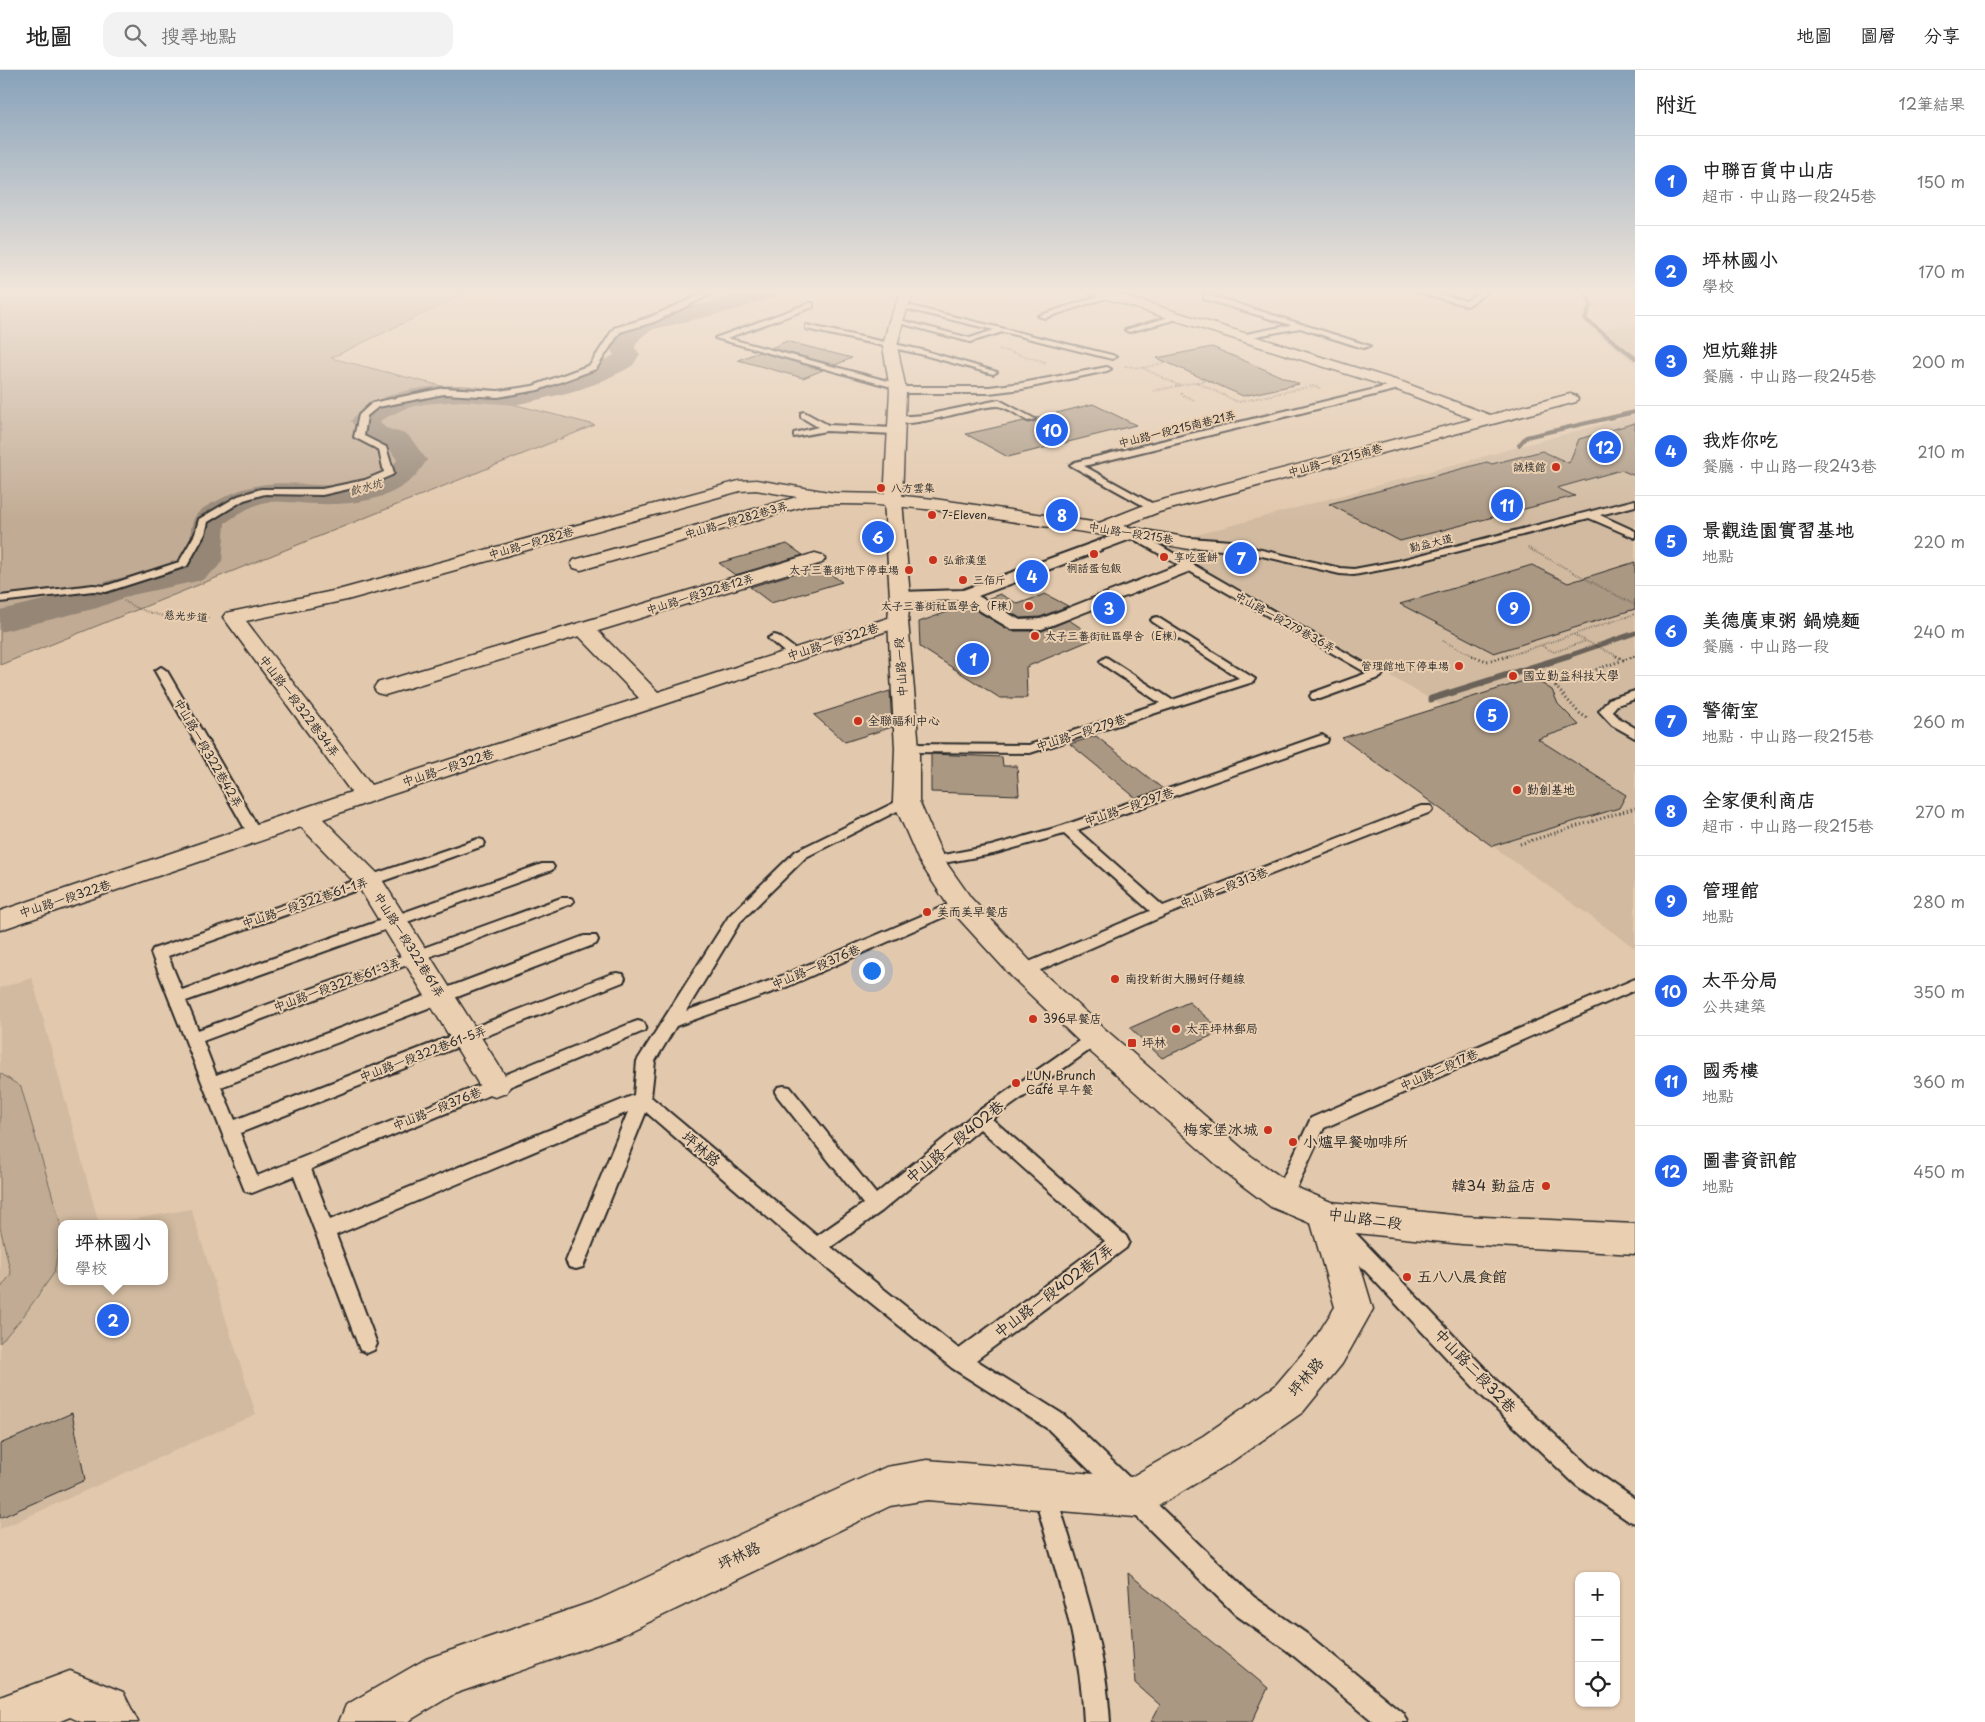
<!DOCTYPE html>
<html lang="zh-TW">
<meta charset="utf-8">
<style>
body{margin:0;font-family:"Playpen Sans","LXGW WenKai TC",sans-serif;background:#f2f2f2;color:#222}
.controls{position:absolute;right:15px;bottom:15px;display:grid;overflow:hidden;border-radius:10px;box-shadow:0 1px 4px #0004}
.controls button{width:45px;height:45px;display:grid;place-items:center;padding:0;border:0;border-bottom:1px solid #e0e0e0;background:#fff;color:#222;font:25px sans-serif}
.you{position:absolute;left:871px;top:900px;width:18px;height:18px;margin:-12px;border:4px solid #fff;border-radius:50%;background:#1a73e8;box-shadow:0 0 0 8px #1a73e833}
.badge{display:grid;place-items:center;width:32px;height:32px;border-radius:50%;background:#2563eb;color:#fff;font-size:16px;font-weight:700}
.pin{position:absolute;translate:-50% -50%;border:2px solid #fff;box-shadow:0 1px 5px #0006}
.popup{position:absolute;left:58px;top:1150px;width:110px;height:65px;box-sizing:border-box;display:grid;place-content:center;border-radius:10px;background:#fff;filter:drop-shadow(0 1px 4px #0005);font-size:16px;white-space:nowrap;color:#767676}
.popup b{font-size:19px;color:#222}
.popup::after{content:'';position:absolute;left:50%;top:100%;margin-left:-10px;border:10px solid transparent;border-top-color:#fff}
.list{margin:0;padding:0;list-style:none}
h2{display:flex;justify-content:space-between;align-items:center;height:65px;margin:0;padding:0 20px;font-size:21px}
h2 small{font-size:16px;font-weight:400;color:#767676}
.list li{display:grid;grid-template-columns:32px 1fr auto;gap:15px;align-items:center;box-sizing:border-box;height:90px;padding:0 20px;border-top:1px solid #e0e0e0}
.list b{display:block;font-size:19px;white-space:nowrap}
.list p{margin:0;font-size:16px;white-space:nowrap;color:#767676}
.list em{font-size:16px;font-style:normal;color:#767676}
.icon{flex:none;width:28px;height:28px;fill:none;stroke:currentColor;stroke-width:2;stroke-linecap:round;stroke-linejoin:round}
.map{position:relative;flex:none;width:1635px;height:1652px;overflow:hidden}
header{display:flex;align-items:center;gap:30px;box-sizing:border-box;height:70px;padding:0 25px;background:#fff;border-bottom:1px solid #e0e0e0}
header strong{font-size:24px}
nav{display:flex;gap:28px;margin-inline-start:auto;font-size:18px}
.search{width:350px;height:45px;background:#f2f2f2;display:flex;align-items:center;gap:12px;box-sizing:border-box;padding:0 18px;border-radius:15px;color:#767676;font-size:19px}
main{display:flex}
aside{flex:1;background:#fff}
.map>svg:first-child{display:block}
</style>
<header>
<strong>地圖</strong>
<div class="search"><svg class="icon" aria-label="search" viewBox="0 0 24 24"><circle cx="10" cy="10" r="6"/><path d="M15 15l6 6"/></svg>搜尋地點</div>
<nav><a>地圖</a><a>圖層</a><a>分享</a></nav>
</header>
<main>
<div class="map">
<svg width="1635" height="1652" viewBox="0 0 1635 1652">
<rect width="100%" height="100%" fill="#e2c8ac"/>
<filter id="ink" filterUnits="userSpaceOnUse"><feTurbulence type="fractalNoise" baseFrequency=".02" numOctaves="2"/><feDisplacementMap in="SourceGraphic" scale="10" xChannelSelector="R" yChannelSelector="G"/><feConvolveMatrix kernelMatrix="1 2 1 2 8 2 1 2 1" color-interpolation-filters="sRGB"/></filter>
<g filter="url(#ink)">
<path fill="#d1baa0" d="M1635,253V294L1596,262Z
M1635,345V878L1342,668L1442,636L1245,521L1175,487L1157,474L1185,480L1193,466Z
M32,908L99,1154H62V1211H164V1154H108L191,1139L256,1344L0,1459V918Z"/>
<path fill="#c1ab94" stroke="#766b60" d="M0,220H472L331,288L595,355L0,595Z
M0,1003L21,1017L62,1159L54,1203L22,1248L0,1273V1219L11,1204L0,1157Z"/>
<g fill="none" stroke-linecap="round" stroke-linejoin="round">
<path stroke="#6b6258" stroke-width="4" d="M1584,220L1591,234L1585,249L1635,288
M1519,375L1526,367L1635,342"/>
<path stroke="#6b6258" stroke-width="5" d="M1565,587L1635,563"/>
<path stroke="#6b6258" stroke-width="7" d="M1431,629L1569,586"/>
<path fill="#958676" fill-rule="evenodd" d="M751,220H782L779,225L735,240L654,259C646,263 637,268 635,278L640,284L633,295L627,299L598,313L575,321L515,335L461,331L424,334L404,339L381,350L380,353L386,358L408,365L427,390C421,399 416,407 407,413C385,431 347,435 319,434C301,434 283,430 266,432C251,435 237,445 225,453L222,491L217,498L202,510L132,525L97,538L0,562V540L74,523L111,510L179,495L189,487C190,475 189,461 194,449C198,440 208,435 217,431C232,422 249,416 267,414C309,409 367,431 397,390L388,377L362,367L351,351C371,322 427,315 461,315C478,315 496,321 514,319C523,318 532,314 540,312C566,307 589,300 612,286L614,285L610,279C620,241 670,240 702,234C719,231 735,226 751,220Z"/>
</g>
<path fill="#aa9883" stroke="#2b2b2b" d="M787,271L793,273L852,288L835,295L771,278Z
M1212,277L1299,314L1243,326L1157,288Z
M759,282L823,300L803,308L738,290Z
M1093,334L1136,355L1008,387L966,364L1024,351L1029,353L1036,351V348Z
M1635,353V406L1621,400L1557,418L1575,426L1400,471L1329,434L1487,392L1492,394L1542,381L1569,393L1579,369Z
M787,474L803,485L735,505L719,493Z
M1635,492V539L1494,583L1400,534L1532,495L1568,513Z
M819,496L842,512L771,533L750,517Z
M1000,524L1018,534L1045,524L1068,536L1040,547L1020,548L987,529Z
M967,535L1011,561H1042L1069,550L1096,568L1026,597L1027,628H1000L920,577L919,552Z
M1533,608L1552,620L1558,634L1579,655L1538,669L1626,725L1619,738L1492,776L1342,668Z
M890,621L892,657L845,672L814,645Z
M1096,666L1163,719L1136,728L1070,674Z
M931,684L1002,687L1003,696H1017L1019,725L931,722Z
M1189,932L1222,961L1162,988L1130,958Z
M72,1343L85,1410L0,1448V1374Z
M1128,1503L1268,1618L1252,1652H1151L1160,1635L1135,1613Z"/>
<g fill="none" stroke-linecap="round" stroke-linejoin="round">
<defs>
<path id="service" d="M630,220H639L633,223H630Z
M711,220H720L654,252L620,262L596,299L538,320L498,327L444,324L378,337L367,346L364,366L386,377L394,403L392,405L371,414L322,425L265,424L244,430L208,452L205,464L187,496L106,522L93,521L0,532V526L93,515L105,516L179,492L195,464L199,449L238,426L261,419H322L365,410L384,402L379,380L354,367L359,345L372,333L444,318L498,321L533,316L590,295L614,258L648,248Z
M1411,220H1422L1467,231L1481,220H1489L1468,236Z
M1108,223L1115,225L1045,248L1038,246Z
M1204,225H1210L1370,276L1363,278L1300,258L1241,269V265L1291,255L1204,229Z
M810,233H813V237L727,268L899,314V317H989L1022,313L1107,297L1111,299L1107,301L1022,319L989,323H898L895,322V318L715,268Z
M898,233L1112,285L1116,287L1112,289L1003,262L970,272L892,251L896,249L970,268L994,260L898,237Z
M1179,244H1182V248L1129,262L1125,260Z
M806,255L922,280L997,302L993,304L920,284L806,259Z
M1400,313L1404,316L1403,318L1084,396L1157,436V440L1153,441L1070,395L1075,392Z
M999,330L1035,349L1028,351C1020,347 1006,336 997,336C975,336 906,362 891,350L895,347L925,345Z
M804,342L828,355L895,358L899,361L895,364L826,361L794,367V363L818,357L801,347V343Z
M1635,430V436L1600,445L1635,461V468L1589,448L1397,497L1354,505L1340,504L1231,479L1226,476L1231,473L1340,498L1354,499L1397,491Z
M1143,461L1148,464L1147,468L1383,604L1381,607L1320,629H1312L1310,626L1312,623L1367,603L1137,471L1136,469L1139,462Z
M1157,547L1255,609L1253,612L1030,683L907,682L900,678L907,674L1029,675L1160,633L1102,594L1100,591L1106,587L1172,630L1239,608L1153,552L1151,550L1153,548Z
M774,565L778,566L798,581L800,584L798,587H790L770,570L768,568Z
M161,597L167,601L262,764L260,767H250L248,764L155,601Z
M1635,621V629L1617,635L1612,641L1620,649L1635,658V668L1612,655L1599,641L1609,629Z
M1322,665L1328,669L1327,672L1077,760L1163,836L1421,736H1431L1433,739L1431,742L1166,845L1029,905L1023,906L1017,905L1015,901L1017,897L1150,841L1064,764L993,784L932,795L927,794L925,791L927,788L991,776L1062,756Z
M906,727L911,728L913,731L911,734L806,787L740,852L686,941L772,910L956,831H966L969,834L966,837L784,918L676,956L655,991L651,1027L817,1166L863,1134L778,1027L775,1022L778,1017L784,1016L790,1017L876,1124L974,1044L1089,964L1095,962L1101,964L1103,968L1101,972L992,1049L1126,1166L1129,1172L1126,1178L976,1290L1064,1345L1254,1527L1307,1564L1403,1643L1407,1652H1374L1289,1582L1236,1545L1048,1359L952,1298L809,1183L646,1042L583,1197L576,1199L569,1197L566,1191L628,1042L336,1165L377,1274L374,1280L367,1283L360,1280L294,1106L252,1123L245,1121L243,1116L151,883L153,879L478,769L483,770L485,773L483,776L168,886L182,920L542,794H552L554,797L552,800L186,931L198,960L561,828H571L574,831L571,834L203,971L216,1005L584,866H596L598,870L596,874L221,1017L235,1050L611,904L617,903L623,904L625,908L623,912L240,1063L257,1106L632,953L638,951L644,953L646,957L644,961L311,1099L330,1150L634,1025L637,991L729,846L796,781ZM980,1059L1105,1171L959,1279L831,1177L882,1141Z
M1635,909V920L1324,1058L1290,1132L1283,1135L1276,1132L1274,1127L1311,1048Z
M1339,1151L1346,1153L1497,1311L1592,1399L1635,1429V1453L1627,1450L1576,1415L1481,1325L1332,1165L1329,1159L1332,1153Z
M1044,1410L1052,1413L1055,1421C1078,1497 1106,1573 1110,1652H1084C1081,1573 1054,1497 1033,1421L1036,1413Z"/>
<path id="pedestrian" d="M1134,458L1139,460L1142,463L1139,466L978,526L1020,550L1040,549L1181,494H1193L1195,497L1193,500L1042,559H1011L962,530L900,532L894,531L892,527L894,523L900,522L963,520Z
M1189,468L1231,471L1237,473L1239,476L1237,479L1231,481L1183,476L1181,473L1183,470Z"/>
<path id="minor" d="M1087,220H1106L1405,313L1490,345L1570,324L1576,326L1578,329L1576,332L1159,442L1123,456L1196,469L1199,473L1196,477L1189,479C1129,468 1069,460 1009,451C942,440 876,431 808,435L581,500L574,498L571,494L574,490L797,427L756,420L740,421L347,530L246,551L371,715L639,628L579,566L385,625L377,623L374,618L377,613L815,483L822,485L825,489L822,493L598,561L658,622L891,547L898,545L905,547L908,551L905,555L375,730L323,749L379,805L506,1007L511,1015L506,1023L495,1027L484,1023L358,816L301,757L0,860V841L351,722L226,551L223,547L226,543L338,520L739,411L756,410L835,423L883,424L934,429L1099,453L1147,434L1473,349L1395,319L1088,223Z
M1327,1132L1339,1136L1345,1146L1373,1239L1342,1294L1303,1342L1231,1392L1150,1441L1135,1447L927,1430L890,1436L620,1566L454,1624L407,1652H339L346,1635L426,1589L598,1530L886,1397L927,1390L1131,1407L1203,1366L1275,1316L1314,1270L1335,1237L1309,1146L1315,1136Z
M70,1601L123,1622L138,1652H81L70,1647L58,1652H0V1627Z"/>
<path id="secondary" d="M902,220H914L903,251L897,276L906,320L902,430L910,527L908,551L919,678V731L945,791L971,828L1033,894L1106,960L1251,1086L1295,1117L1331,1132L1462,1146L1635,1154V1184L1462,1174L1327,1160L1271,1137L1227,1104L1084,976L1013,908L951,840L919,791L893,731L895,678L888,551L890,527L884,430L890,320L883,276L889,251Z"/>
</defs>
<use href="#service" stroke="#2b2b2b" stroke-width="4"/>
<use href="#pedestrian" stroke="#2b2b2b" stroke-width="4"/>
<use href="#minor" stroke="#2b2b2b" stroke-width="3"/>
<use href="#secondary" stroke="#2b2b2b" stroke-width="3"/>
<path stroke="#2b2b2b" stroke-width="2" stroke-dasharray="0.5 2" stroke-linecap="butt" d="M999,279L1046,292L1041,294
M1125,296L1142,298L1167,292
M1143,298L1180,316
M1196,312L1238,332L1313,316L1320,318
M1153,321L1207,310
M1181,324L1196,331
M1528,478L1635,535
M124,531C151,547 179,550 210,548
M1574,565L1619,587
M1443,571L1476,587
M1542,576L1554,582L1586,571
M1505,587L1635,544
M1631,587L1635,586"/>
<path stroke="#2b2b2b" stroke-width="3" stroke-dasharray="1 3" stroke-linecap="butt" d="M1472,586L1487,591L1509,586
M1616,586L1624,590
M1587,648L1579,643L1556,617L1566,610L1635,586
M1520,774L1635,738"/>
<use href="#service" fill="#eacfb1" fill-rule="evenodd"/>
<use href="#pedestrian" fill="#eacfb1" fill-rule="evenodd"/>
<use href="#minor" fill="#eacfb1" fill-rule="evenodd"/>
<use href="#secondary" fill="#eacfb1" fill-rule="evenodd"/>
</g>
</g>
<linearGradient id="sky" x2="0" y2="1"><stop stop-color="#87a2ba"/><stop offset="0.49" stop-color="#f2e6da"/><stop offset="1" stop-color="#f2e6da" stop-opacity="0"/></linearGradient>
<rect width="1635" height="451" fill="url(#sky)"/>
<g fill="#c8321e" stroke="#eacfb1" stroke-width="2">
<circle cx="1556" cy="397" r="5"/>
<circle cx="881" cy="418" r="5"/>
<circle cx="932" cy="445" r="5"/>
<circle cx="1094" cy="484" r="5"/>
<circle cx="1164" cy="487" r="5"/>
<circle cx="933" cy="490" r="5"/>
<circle cx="909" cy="500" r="5"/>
<circle cx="963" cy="510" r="5"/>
<circle cx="1029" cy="536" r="5"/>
<circle cx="1035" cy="566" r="5"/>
<circle cx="1459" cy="596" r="5"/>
<circle cx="1513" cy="606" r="5"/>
<circle cx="858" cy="651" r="5"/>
<circle cx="1517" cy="720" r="5"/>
<circle cx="927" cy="842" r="5"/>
<circle cx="1115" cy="909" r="5"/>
<circle cx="1033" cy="949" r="5"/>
<circle cx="1176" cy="959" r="5"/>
<rect x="1127" y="968" width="10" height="10" rx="2.5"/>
<circle cx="1016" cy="1013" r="5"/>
<circle cx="1268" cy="1060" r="5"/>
<circle cx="1293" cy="1072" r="5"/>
<circle cx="1546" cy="1116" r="5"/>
<circle cx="1407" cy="1207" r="5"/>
</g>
<g text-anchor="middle" stroke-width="4" stroke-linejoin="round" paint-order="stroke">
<g font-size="11" fill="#2b2b2b" stroke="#eacfb1">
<text transform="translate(1177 359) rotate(-14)" y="4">中山路一段215南巷21弄</text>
<text transform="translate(1335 390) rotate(-15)" y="4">中山路一段215南巷</text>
<text transform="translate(736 450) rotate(-16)" y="4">中山路一段282巷3弄</text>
<text transform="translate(1131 463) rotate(9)" y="4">中山路一段215巷</text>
<text transform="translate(531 473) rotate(-16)" y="4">中山路一段282巷</text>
<text transform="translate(1431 473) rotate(-14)" y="4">勤益大道</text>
<text transform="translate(700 524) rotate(-17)" y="4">中山路一段322巷12弄</text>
<text transform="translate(186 546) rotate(4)" y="4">慈光步道</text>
<text transform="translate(1285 552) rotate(29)" y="4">中山路一段279巷36弄</text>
</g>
<g font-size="11" fill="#2b2b2b" stroke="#eacfb1" text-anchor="start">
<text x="1546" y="401" text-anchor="end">誠樸館</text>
<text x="891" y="422">八方雲集</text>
<text x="942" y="449">7-Eleven</text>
<text x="1174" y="491">享吃蛋餅</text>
<text x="943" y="494">弘爺漢堡</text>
<text x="1094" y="502" text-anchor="middle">桐話蛋包飯</text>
<text x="899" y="504" text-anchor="end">太子三蕃街地下停車場</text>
<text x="973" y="514">三佰斤</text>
<text x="1019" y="540" text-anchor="end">太子三蕃街社區學舍（F棟）</text>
<text x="1045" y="570">太子三蕃街社區學舍（E棟）</text>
<text x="1449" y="600" text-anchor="end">管理館地下停車場</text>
</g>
<g font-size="11" font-style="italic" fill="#46423e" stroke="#eacfb1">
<text transform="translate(366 417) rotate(-15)" y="4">飲水坑</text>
</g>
<g font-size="12" fill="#2b2b2b" stroke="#eacfb1">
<text transform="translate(833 572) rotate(-18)" y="4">中山路一段322巷</text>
<text transform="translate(901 597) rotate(-94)" y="4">中山路一段</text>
<text transform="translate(299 636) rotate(53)" y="4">中山路一段322巷34弄</text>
<text transform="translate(1081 663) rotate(-18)" y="4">中山路一段279巷</text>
<text transform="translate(208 683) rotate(60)" y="4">中山路一段322巷42弄</text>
<text transform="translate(448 698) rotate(-18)" y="4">中山路一段322巷</text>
<text transform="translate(1129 737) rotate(-19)" y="4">中山路一段297巷</text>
<text transform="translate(1224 818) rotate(-21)" y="4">中山路一段313巷</text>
<text transform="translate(65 829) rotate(-18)" y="4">中山路一段322巷</text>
<text transform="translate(305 833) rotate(-19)" y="4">中山路一段322巷61-1弄</text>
<text transform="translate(409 875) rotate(58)" y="4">中山路一段322巷61弄</text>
<text transform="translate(816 897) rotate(-23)" y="4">中山路一段376巷</text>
<text transform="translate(337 915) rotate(-20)" y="4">中山路一段322巷61-3弄</text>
<text transform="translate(423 984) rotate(-21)" y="4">中山路一段322巷61-5弄</text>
<text transform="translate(1439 1000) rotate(-24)" y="4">中山路二段17巷</text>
<text transform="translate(437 1039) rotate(-22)" y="4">中山路一段376巷</text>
</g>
<g font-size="12" fill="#2b2b2b" stroke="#eacfb1" text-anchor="start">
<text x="1523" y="610">國立勤益科技大學</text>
<text x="868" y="655">全聯福利中心</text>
<text x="1527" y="724">勤創基地</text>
<text x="937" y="846">美而美早餐店</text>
<text x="1125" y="913">南投新街大腸蚵仔麵線</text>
<text x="1043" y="953">396早餐店</text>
<text x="1186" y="963">太平坪林郵局</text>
<text x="1142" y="977">坪林</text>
<text x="1026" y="1010">LUN Brunch<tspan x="1026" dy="14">Café 早午餐</tspan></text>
</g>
<g font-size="15" fill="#2b2b2b" stroke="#eacfb1" text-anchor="end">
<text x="1258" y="1065">梅家堡冰城</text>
<text x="1303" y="1077" text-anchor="start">小爐早餐咖啡所</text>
<text x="1536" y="1121">韓34 勤益店</text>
<text x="1417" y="1212" text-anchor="start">五八八晨食館</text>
</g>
<g font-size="15" fill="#2b2b2b" stroke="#eacfb1">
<text transform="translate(955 1072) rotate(-39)" y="5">中山路一段402巷</text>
<text transform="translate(701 1079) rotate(40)" y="5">坪林路</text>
<text transform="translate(1365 1149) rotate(8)" y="5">中山路二段</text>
<text transform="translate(1054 1221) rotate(-37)" y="5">中山路一段402巷7弄</text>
<text transform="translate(1475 1301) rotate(46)" y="5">中山路二段32巷</text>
<text transform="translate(1306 1307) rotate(-50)" y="5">坪林路</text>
<text transform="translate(739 1486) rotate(-25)" y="5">坪林路</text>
</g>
</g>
</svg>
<div class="controls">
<button>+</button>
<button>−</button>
<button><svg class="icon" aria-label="locate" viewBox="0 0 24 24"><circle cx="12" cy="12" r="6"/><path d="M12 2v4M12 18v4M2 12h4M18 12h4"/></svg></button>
</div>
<div class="you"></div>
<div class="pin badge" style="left:973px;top:589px">1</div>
<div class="pin badge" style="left:113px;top:1250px">2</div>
<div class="popup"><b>坪林國小</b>學校</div>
<div class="pin badge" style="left:1109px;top:538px">3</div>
<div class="pin badge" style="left:1032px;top:506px">4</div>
<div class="pin badge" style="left:1492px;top:645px">5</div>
<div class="pin badge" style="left:878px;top:467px">6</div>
<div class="pin badge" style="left:1241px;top:488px">7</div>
<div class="pin badge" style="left:1062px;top:445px">8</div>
<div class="pin badge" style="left:1514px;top:538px">9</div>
<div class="pin badge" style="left:1052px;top:360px">10</div>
<div class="pin badge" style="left:1507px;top:435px">11</div>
<div class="pin badge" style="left:1605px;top:377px">12</div>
</div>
<aside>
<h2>附近<small>12筆結果</small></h2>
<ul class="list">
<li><span class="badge">1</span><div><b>中聯百貨中山店</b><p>超市 · 中山路一段245巷</p></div><em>150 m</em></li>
<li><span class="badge">2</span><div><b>坪林國小</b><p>學校</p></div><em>170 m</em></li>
<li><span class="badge">3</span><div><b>炟炕雞排</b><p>餐廳 · 中山路一段245巷</p></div><em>200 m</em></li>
<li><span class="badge">4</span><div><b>我炸你吃</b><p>餐廳 · 中山路一段243巷</p></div><em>210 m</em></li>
<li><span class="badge">5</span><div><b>景觀造園實習基地</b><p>地點</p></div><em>220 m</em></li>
<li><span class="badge">6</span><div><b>美德廣東粥 鍋燒麵</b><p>餐廳 · 中山路一段</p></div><em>240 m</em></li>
<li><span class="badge">7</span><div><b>警衛室</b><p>地點 · 中山路一段215巷</p></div><em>260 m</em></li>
<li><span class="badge">8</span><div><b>全家便利商店</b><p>超市 · 中山路一段215巷</p></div><em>270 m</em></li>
<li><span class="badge">9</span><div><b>管理館</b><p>地點</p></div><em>280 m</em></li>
<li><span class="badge">10</span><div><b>太平分局</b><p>公共建築</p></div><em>350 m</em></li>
<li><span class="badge">11</span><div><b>國秀樓</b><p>地點</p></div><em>360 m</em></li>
<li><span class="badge">12</span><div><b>圖書資訊館</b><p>地點</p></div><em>450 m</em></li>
</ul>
</aside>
</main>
